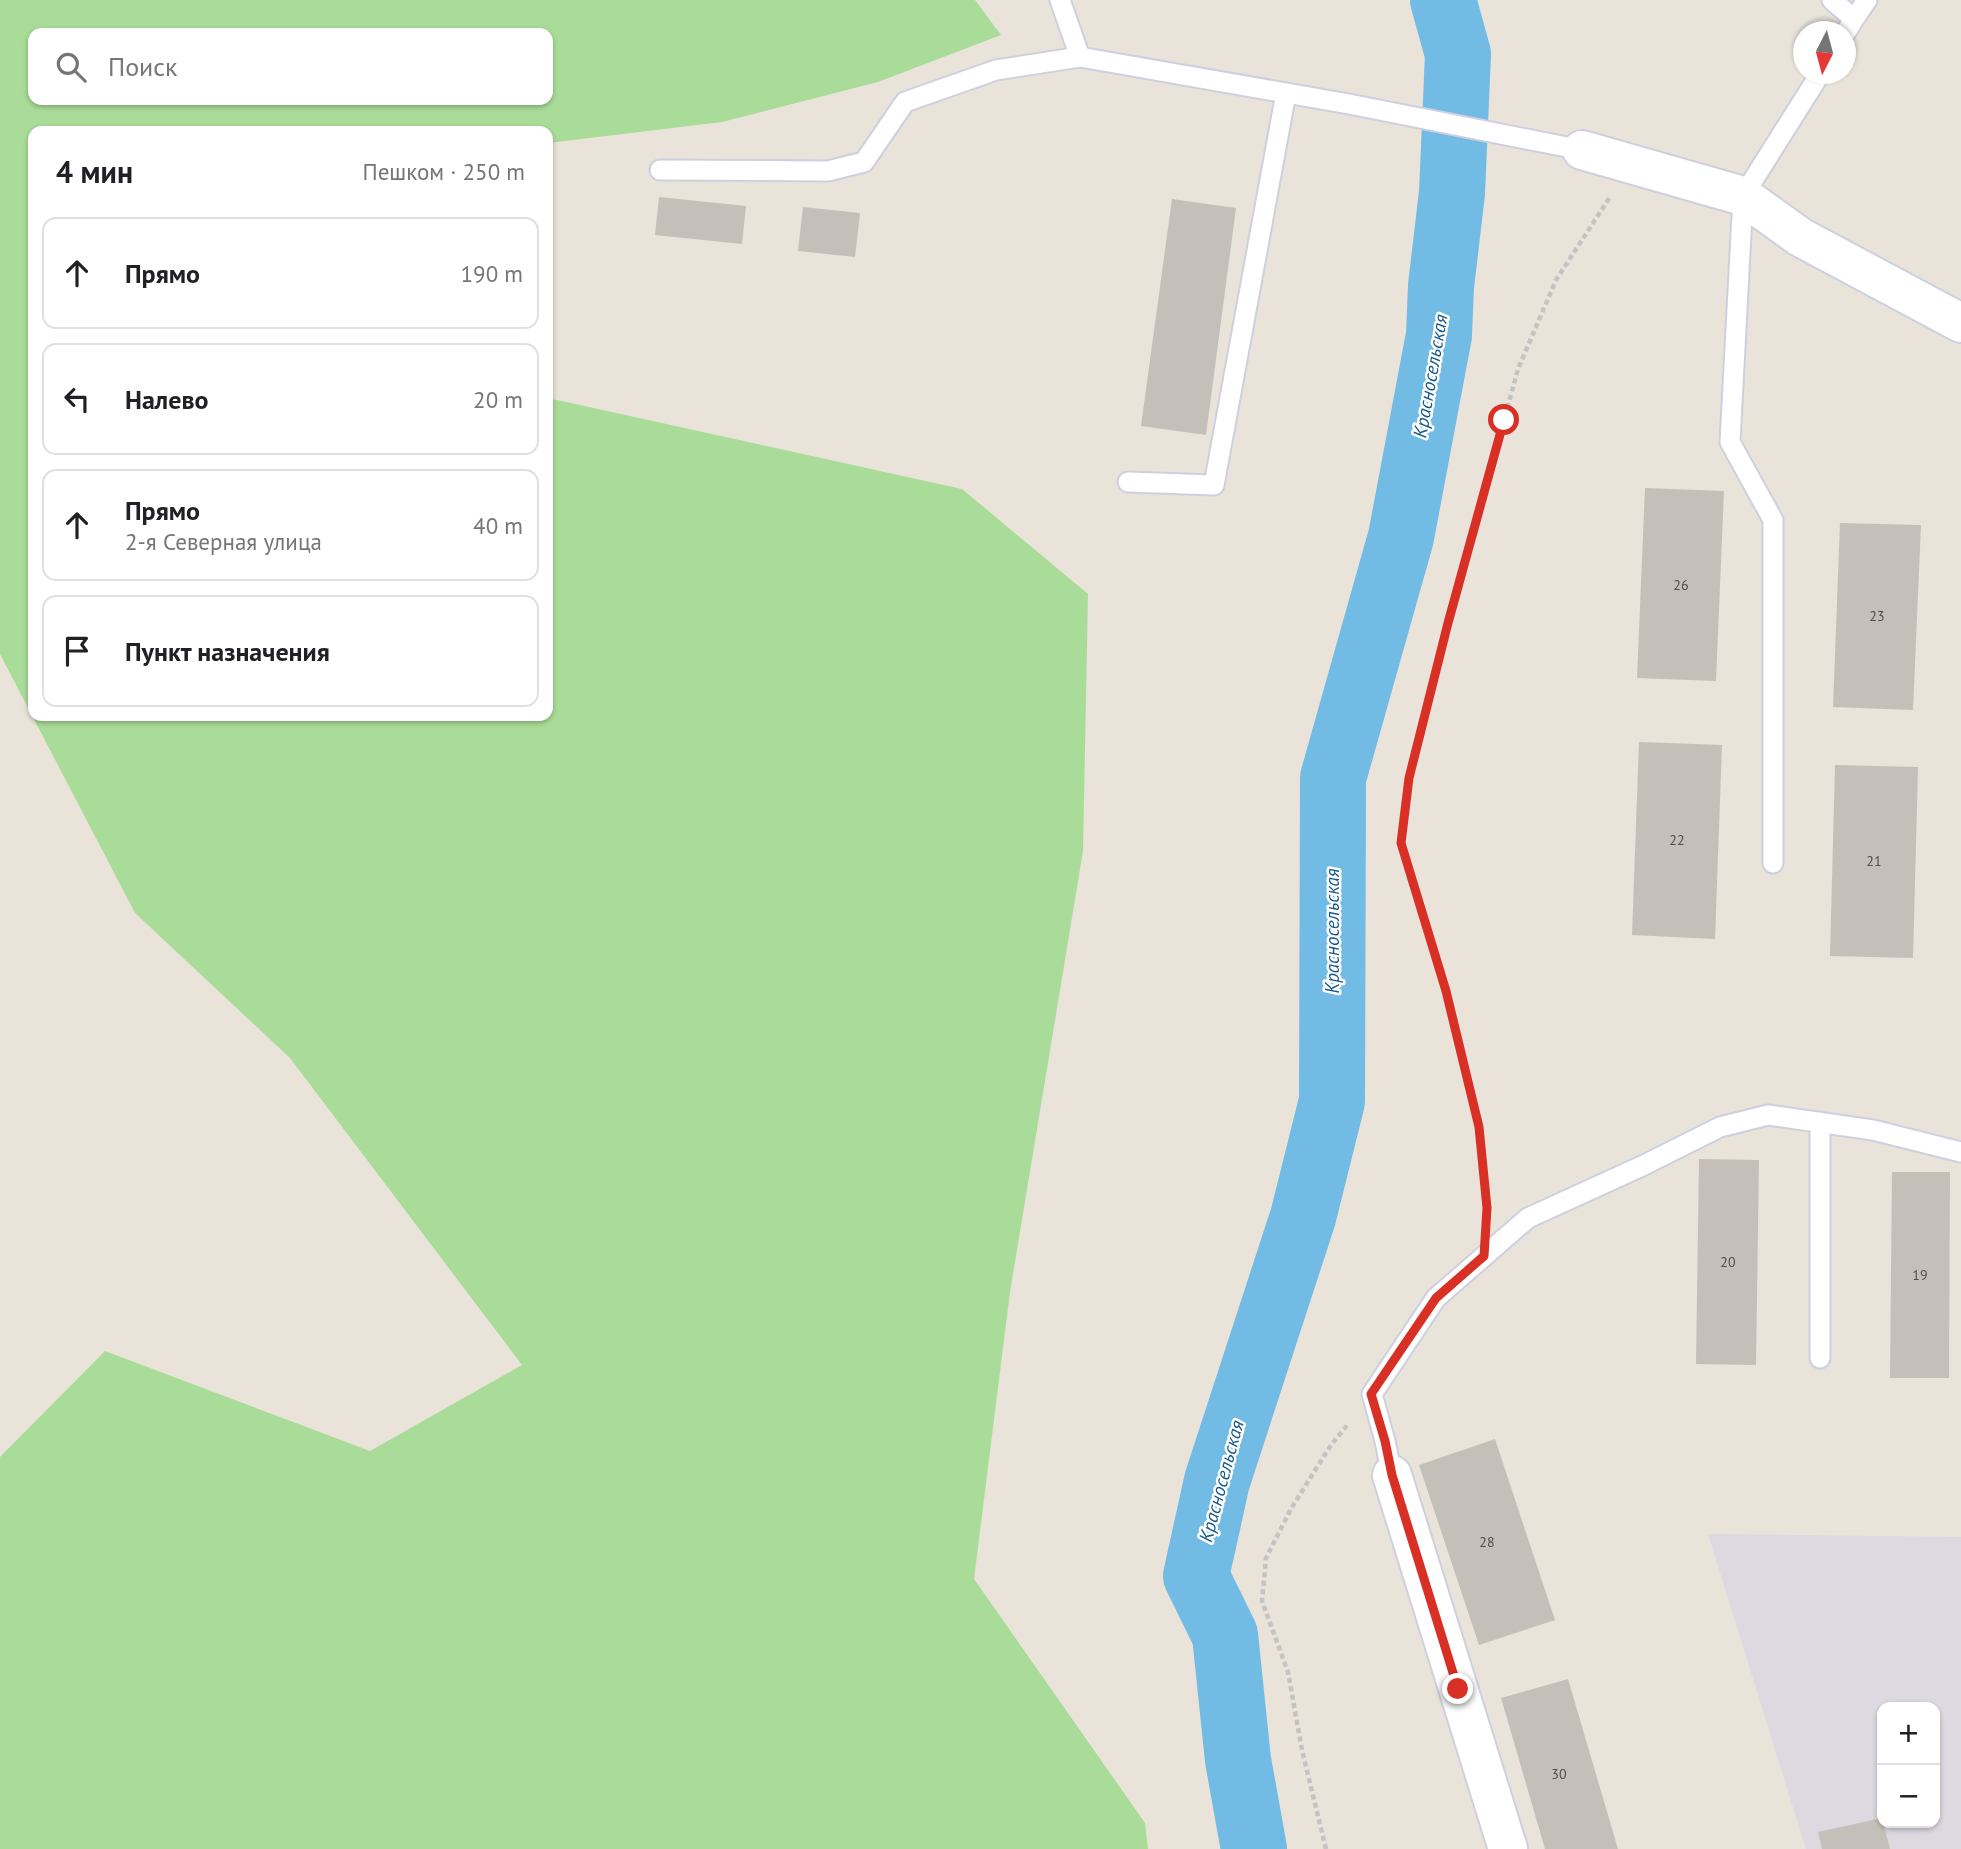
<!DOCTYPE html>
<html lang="ru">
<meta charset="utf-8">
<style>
body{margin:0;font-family:"PT Sans",sans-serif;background:#f2f2f2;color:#202124}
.controls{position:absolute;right:21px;bottom:21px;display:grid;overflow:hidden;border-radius:14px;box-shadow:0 2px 5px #0004}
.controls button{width:63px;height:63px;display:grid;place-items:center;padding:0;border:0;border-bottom:2px solid #e0e0e0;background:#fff;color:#202124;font:35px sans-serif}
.compass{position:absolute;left:1793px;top:21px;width:63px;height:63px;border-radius:50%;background:#fff;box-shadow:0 2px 5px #0004;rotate:186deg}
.stop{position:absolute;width:21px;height:21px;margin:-16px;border:5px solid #d93025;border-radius:50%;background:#fff}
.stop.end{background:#d93025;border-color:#fff;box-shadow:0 2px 7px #0008}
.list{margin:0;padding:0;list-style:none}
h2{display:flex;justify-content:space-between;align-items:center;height:91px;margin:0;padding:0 28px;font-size:30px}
h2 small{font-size:23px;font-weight:400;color:#757577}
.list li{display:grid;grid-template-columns:46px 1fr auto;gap:21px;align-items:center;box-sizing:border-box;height:112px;margin:0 14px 14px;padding:0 14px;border:2px solid #e0e0e0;border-radius:14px}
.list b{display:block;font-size:26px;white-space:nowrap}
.list p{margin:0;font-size:23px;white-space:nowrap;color:#757577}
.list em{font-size:23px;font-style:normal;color:#757577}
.icon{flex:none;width:38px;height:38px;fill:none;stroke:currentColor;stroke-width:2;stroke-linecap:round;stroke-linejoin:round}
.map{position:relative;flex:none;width:1961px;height:1849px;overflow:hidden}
.search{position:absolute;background:#fff;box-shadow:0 2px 5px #0004;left:28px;top:28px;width:525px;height:77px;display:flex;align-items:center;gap:18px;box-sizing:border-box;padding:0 24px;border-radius:14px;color:#757577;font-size:26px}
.panel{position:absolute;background:#fff;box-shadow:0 2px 5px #0004;left:28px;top:126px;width:525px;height:595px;border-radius:14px}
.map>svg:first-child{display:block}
</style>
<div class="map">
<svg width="1961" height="1849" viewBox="0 0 1961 1849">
<rect width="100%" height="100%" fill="#e9e3d9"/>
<path fill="#dcd9e1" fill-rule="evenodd" d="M1708,1534L1961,1537V1849H1806ZM1882,1707H1935V1823H1882Z"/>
<path fill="#a9dc98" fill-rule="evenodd" d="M0,0H975L1001,35L878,82L722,122L548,143V131H33V716H548V398L962,489L1088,594L1083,851L1010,1292L974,1579L1145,1823L1148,1849H0V1457L105,1351L370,1451L522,1365L290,1058L135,913L0,654ZM33,33H548V100H33Z"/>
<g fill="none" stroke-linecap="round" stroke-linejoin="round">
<path stroke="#71bbe5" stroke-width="66" d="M1254,1849L1238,1760L1225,1635L1196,1576L1217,1481L1303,1217L1332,1101L1333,778L1401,537L1439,335L1441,286L1452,193L1458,54L1443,0"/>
</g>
<path fill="#c4c0b9" d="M659,197L746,206L742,244L655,235Z
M1172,199L1236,208L1206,435L1141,426Z
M803,207L860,213L855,257L798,251Z
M1645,488L1724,491L1716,681L1637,678Z
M1840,523L1921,525L1913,710L1833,707Z
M1639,742L1722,745L1715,939L1632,935Z
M1835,765L1918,767L1913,958L1830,956Z
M1699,1159L1759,1160L1756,1365L1696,1364Z
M1892,1172H1950L1949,1378H1890Z
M1495,1439L1555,1620L1479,1645L1419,1465Z
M1568,1679L1618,1849H1545L1501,1698Z
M1882,1818L1890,1849H1822L1818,1832Z"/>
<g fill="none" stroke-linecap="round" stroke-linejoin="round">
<defs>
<path id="service" d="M1060,0L1080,57
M1832,0L1854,19L1846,32
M1854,19L1867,0
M660,170L828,171L864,162L905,102L996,70L1080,57L1349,104L1582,150
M1128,482L1214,485L1286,93
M1773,863V520L1730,442L1743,196L1820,74
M1820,1358V1122
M1392,1475L1385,1441L1372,1394L1436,1298L1528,1218L1642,1166L1720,1127L1768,1115L1873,1130L1961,1152"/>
<path id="minor" d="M1582,150L1743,196L1800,237L1961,323
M1392,1475L1508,1849"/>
</defs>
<use href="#service" stroke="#ced0df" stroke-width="23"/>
<use href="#minor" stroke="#ced0df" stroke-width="42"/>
<path stroke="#c3c3c3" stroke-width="4.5" stroke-dasharray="5 3.5" stroke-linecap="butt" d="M1487,1216L1479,1127L1445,991L1400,843L1408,778L1448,623L1518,369L1556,280L1610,197
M1326,1849L1302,1750L1288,1672L1262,1601L1266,1558L1292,1507L1331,1445L1349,1423"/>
<use href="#service" stroke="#fff" stroke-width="19"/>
<use href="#minor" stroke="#fff" stroke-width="38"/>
</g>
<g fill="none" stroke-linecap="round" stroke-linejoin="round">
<path stroke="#d93025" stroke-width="9" d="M1458,1689L1392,1475L1385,1441L1371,1394L1436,1298L1484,1256L1487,1208L1479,1127L1446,991L1401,843L1409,778L1448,623L1504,420"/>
</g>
<g text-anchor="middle" stroke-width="5" stroke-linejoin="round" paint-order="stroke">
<g font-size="14" fill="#4e4d4c">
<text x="1681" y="590">26</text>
<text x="1877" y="621">23</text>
<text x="1677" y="845">22</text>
<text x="1874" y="866">21</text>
<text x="1728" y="1267">20</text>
<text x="1920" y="1280">19</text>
<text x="1487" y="1547">28</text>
<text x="1559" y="1779">30</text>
</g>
<g font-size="19" font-style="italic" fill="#16588c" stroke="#fff">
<text transform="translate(1430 376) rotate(-80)" y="7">Красносельская</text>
<text transform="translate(1332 931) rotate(-90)" y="7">Красносельская</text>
<text transform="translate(1221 1481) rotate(-75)" y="7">Красносельская</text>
</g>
</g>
</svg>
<div class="controls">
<button>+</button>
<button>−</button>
</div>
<svg class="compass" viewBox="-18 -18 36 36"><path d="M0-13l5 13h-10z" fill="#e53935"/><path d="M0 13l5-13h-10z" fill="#757577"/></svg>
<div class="stop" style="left:1504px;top:420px"></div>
<div class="stop end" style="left:1458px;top:1689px"></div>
<div class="search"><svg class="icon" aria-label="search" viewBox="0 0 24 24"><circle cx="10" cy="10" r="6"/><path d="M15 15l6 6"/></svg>Поиск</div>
<section class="panel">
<h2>4 мин<small>Пешком · 250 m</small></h2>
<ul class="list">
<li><svg class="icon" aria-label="ahead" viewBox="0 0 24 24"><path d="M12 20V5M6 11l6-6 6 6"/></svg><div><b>Прямо</b></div><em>190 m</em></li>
<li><svg class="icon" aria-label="left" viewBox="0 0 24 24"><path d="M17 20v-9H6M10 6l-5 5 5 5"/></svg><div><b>Налево</b></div><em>20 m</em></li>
<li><svg class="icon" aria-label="ahead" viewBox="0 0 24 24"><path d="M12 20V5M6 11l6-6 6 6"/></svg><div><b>Прямо</b><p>2-я Северная улица</p></div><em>40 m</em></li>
<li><svg class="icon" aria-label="arrive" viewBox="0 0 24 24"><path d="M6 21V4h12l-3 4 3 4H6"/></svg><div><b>Пункт назначения</b></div></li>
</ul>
</section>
</div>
